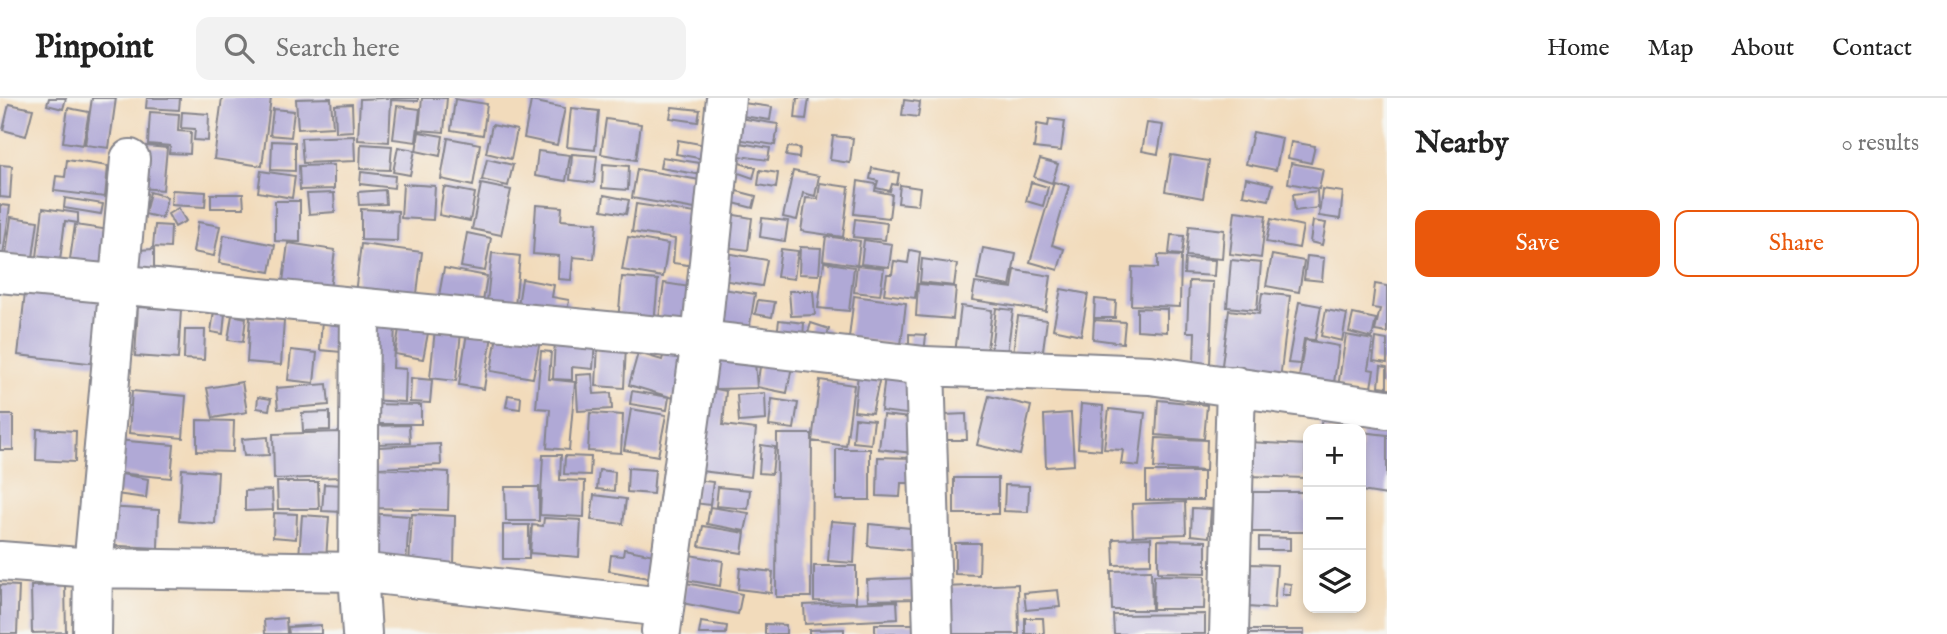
<!DOCTYPE html>
<meta charset="utf-8">
<style>
body{margin:0;font-family:"IM FELL English",serif;background:#f2f2f2;color:#222}
.controls{position:absolute;right:21px;bottom:21px;display:grid;overflow:hidden;border-radius:14px;box-shadow:0 4px 10px #0003}
.controls button{width:63px;height:63px;display:grid;place-items:center;padding:0;border:0;border-bottom:2px solid #e0e0e0;background:#fff;color:#222;font:35px sans-serif}
.list{margin:0;padding:0;list-style:none}
h2{display:flex;justify-content:space-between;align-items:center;height:91px;margin:0;padding:0 28px;font-size:30px}
h2 small{font-size:23px;font-weight:400;color:#767676}
.actions{display:flex;gap:14px;padding:21px 28px}
.actions a{flex:1;padding:16px 0;border:2px solid #ea580c;border-radius:14px;text-align:center;font-size:24px;color:#ea580c}
.actions .main{background:#ea580c;color:#fff}
.icon{flex:none;width:38px;height:38px;fill:none;stroke:currentColor;stroke-width:2;stroke-linecap:round;stroke-linejoin:round}
.map{position:relative;flex:none;width:1387px;height:536px;overflow:hidden}
header{display:flex;align-items:center;gap:42px;box-sizing:border-box;height:98px;padding:0 35px;background:#fff;border-bottom:2px solid #e0e0e0}
header strong{font-size:33px}
nav{display:flex;gap:38px;margin-inline-start:auto;font-size:24px}
.search{width:490px;height:63px;background:#f2f2f2;display:flex;align-items:center;gap:18px;box-sizing:border-box;padding:0 24px;border-radius:14px;color:#767676;font-size:26px}
main{display:flex}
aside{flex:1;background:#fff}
.map>svg:first-child{display:block}
</style>
<header>
<strong>Pinpoint</strong>
<div class="search"><svg class="icon" aria-label="search" viewBox="0 0 24 24"><circle cx="10" cy="10" r="6"/><path d="M15 15l6 6"/></svg>Search here</div>
<nav><a>Home</a><a>Map</a><a>About</a><a>Contact</a></nav>
</header>
<main>
<div class="map">
<svg width="1387" height="536" viewBox="0 0 1387 536">
<rect width="100%" height="100%" fill="#f6f6f2"/>
<filter id="ink" filterUnits="userSpaceOnUse"><feTurbulence type="fractalNoise" baseFrequency=".0143" numOctaves="2"/><feDisplacementMap in="SourceGraphic" scale="14" xChannelSelector="R" yChannelSelector="G"/><feConvolveMatrix kernelMatrix="1 2 1 2 8 2 1 2 1" color-interpolation-filters="sRGB"/></filter>
<filter id="wash" filterUnits="userSpaceOnUse"><feTurbulence type="fractalNoise" baseFrequency=".00686" numOctaves="4" result="noise"/><feDisplacementMap in="SourceGraphic" scale="28" xChannelSelector="R" yChannelSelector="G"/><feGaussianBlur stdDeviation="1.57" result="paint"/><feColorMatrix in="noise" values="0 0 0 0 0 0 0 0 0 0 0 0 0 0 0 0 0 1.4 0 .05"/><feComposite in="paint" operator="in"/></filter>
<g filter="url(#wash)">
<rect width="100%" height="100%" fill="#f2dbbb"/>
<g id="blocks">
<path fill="#b0a9d6" d="M49,0H66L63,11L47,7Z
M92,0H116L109,50L85,47Z
M147,0H180L179,12L146,10Z
M222,0H271L262,68L214,61Z
M331,0L333,29L298,31L296,1Z
M387,0H418V3L391,2L389,44L358,42L360,1Z
M422,0H447L444,34L419,32Z
M797,0H809L806,21L795,20Z
M455,1L487,6L483,37L451,32Z
M904,2L920,4L918,19L902,17Z
M531,3L565,10L557,47L524,40Z
M743,5L772,9L770,22L742,18Z
M9,6L33,11L26,38L3,32Z
M352,6L353,33L336,34L335,7Z
M397,8L420,11L416,44L393,41Z
M672,9L700,12L698,24L670,20Z
M68,10L89,14L83,47L63,44Z
M571,10L599,13L595,52L567,49Z
M273,11L294,13L291,39L270,37Z
M150,14L179,16L178,33L191,34L190,56L169,55L170,48L148,46Z
M182,14L209,16L208,43L194,42L195,31L181,30Z
M739,20L778,26L775,47L736,41Z
M606,21L641,26L636,62L601,56Z
M1049,21L1065,23L1061,53L1034,50L1037,26L1048,28Z
M1147,25L1163,27L1158,56L1142,53Z
M492,27L517,32L511,61L486,55Z
M419,34L443,38L440,58L416,53Z
M1253,34L1282,40L1276,72L1246,66Z
M354,38L355,63L303,65L301,40Z
M833,38L853,40L850,65L830,62Z
M448,40L480,46L473,88L441,81Z
M678,42L706,47L704,61L676,56Z
M272,43L295,44V73L271,72Z
M734,44L770,50L768,62L732,57Z
M1291,44L1315,48L1311,65L1288,60Z
M361,46L392,48L390,72L360,71Z
M136,47L167,50L163,92L132,89Z
M398,49L415,52L410,77L393,74Z
M788,49L800,50L799,60L786,58Z
M538,53L570,57L566,83L535,78Z
M572,56L597,58L594,85L570,82Z
M1171,57L1209,63L1203,100L1165,93Z
M662,59L700,65L697,76L660,70Z
M487,61L513,67L508,88L482,82Z
M1040,61L1058,66L1052,85L1034,79Z
M67,62L108,68L105,99L54,93L56,78L65,79Z
M733,63L756,70L753,80L730,72Z
M1291,65L1323,71L1319,91L1288,85Z
M603,66L629,68L628,92L602,90Z
M0,67L12,68L10,100L0,99Z
M334,67V91L300,92L299,68Z
M872,70L899,75L897,87L892,86L890,93L876,90L878,83L870,81Z
M637,71L700,82L695,111L632,100Z
M760,72L778,75L776,90L758,87Z
M261,73L295,78L292,100L258,94Z
M793,73L819,78L815,98L803,95L797,122L783,119Z
M361,74L395,78L394,90L360,86Z
M1246,80L1273,86L1269,102L1243,97Z
M858,83L876,86L875,93L892,96L889,120L854,116Z
M1031,84L1048,89L1043,108L1026,103Z
M1054,84L1069,88L1052,147L1064,151L1058,172L1030,164Z
M820,85L849,89L843,139L801,133L806,100L818,101Z
M403,86L435,88L433,122L401,120Z
M481,86L511,92L501,137L472,131Z
M900,87L920,90L918,107L898,105Z
M444,89L475,95L470,123L439,117Z
M729,91L756,98L753,110L726,103Z
M1322,91L1343,94L1340,121L1319,118Z
M172,92L206,94L205,109L171,107Z
M385,92L386,106L359,107L358,94Z
M1317,93L1318,110L1295,113L1293,96Z
M150,94L167,99L162,120L145,116Z
M334,95L335,114L309,116L307,96Z
M211,96H243L244,110H211Z
M604,97L629,102L626,116L602,112Z
M65,100L103,106L101,116L64,110Z
M275,103H300V144L275,143Z
M636,106L702,116L695,168L673,165L675,141L632,134Z
M0,107L10,108L3,157H0Z
M536,107L562,109L561,122L597,125L594,161L573,159L571,182L558,181L559,158L533,156Z
M43,110L78,115V125L65,123L59,170L36,167Z
M178,110L186,123L175,129L168,116Z
M361,111L398,113L397,143L361,142Z
M1235,113L1266,117L1261,160L1230,156Z
M729,116L752,120L748,152L725,149Z
M11,119L38,123L33,160L6,157Z
M762,120L788,123L785,143L760,139Z
M855,121L887,125L885,142L853,139Z
M1271,121L1303,128L1299,150L1266,144Z
M1313,123L1326,125L1322,147L1310,144Z
M198,124L220,128L214,158L193,154Z
M75,127L110,132L104,173L69,168Z
M155,127L171,128L170,150L153,149Z
M1189,128L1224,132L1222,161L1186,158Z
M467,135L491,140L485,173L461,169Z
M224,137L275,147L270,174L219,165Z
M1171,137L1184,138L1182,157L1169,156Z
M826,138L860,143L857,167L884,170L880,197L854,194L857,167L823,162Z
M628,139L668,146L663,179L622,172Z
M864,142L892,146L889,169L861,166Z
M288,145L335,152L330,191L283,184Z
M361,146L422,154L416,204L355,196Z
M800,149L821,150L819,177L799,176Z
M983,150L1016,156L1010,188L977,182Z
M154,151V172H137V152Z
M781,151L798,153L794,181L777,179Z
M910,152L920,154L915,200L884,196L887,176H892L894,163L908,165Z
M492,155L520,158L515,208L487,204Z
M726,155L767,162L762,188L721,182Z
M1158,157L1181,158L1180,209L1131,207L1132,169L1158,170Z
M1272,157L1304,163L1299,194L1266,188Z
M1307,158L1324,160L1322,183L1304,181Z
M922,161L957,166L954,188L920,184Z
M1185,161L1215,162L1214,178L1184,176Z
M1231,162L1261,165L1257,212L1227,209Z
M824,164L854,169L849,213L818,210Z
M444,170L487,178L482,210L438,203Z
M1015,172L1051,178L1046,213L972,202L975,185L1012,190Z
M622,179L658,182L654,226L618,223Z
M522,181L554,187L552,199L569,202L566,222L517,214Z
M1189,183L1213,184L1210,266L1194,265L1195,234H1187Z
M664,185L690,189L683,231L658,227Z
M918,186L956,189L953,221L916,218Z
M1375,186L1387,188V235L1375,233L1380,211L1372,210Z
M723,191L755,196L749,232L717,227Z
M1061,191L1088,196L1081,237L1053,231Z
M789,193H813L815,217L791,218Z
M25,195L104,203L97,266L18,257Z
M1262,195L1290,198L1280,282L1221,275L1229,212L1259,216Z
M854,198L906,205L901,247L849,240Z
M1095,201L1116,203L1115,220H1094Z
M758,202L775,204L772,219L755,216Z
M1299,204L1321,208L1315,242L1304,241L1300,266L1288,265Z
M961,208L992,212L986,259L955,255Z
M138,209L181,212L178,261L135,258Z
M996,210L1013,212L1006,263L990,260Z
M1137,210L1167,211V234L1137,232Z
M1326,212L1347,216L1342,243L1321,238Z
M214,213L225,215L223,236L211,234Z
M1353,216L1376,221L1372,240L1349,234Z
M232,217L246,220L243,244L228,242Z
M1018,218L1047,222L1041,267L1012,263Z
M250,219L284,222L281,267L247,264Z
M322,220L344,223L341,254L320,252Z
M779,222L804,225L803,240L777,238Z
M1094,222L1125,224L1123,245L1093,241Z
M400,225L429,230L423,261L395,256Z
M811,225L829,231L826,241L808,235Z
M370,226L395,227L393,270L406,271L405,304L368,302Z
M435,231L461,234L456,283L430,280Z
M185,232H205L204,262L184,261Z
M467,234L492,237L484,291L459,287Z
M909,236L926,237L924,256L909,255Z
M497,237H541L533,280L491,273Z
M1346,237L1373,242L1368,271L1374,272L1370,295L1338,289Z
M1376,240L1387,242V265L1373,263Z
M555,241L595,243L593,271L572,269V282L553,281Z
M1305,242L1339,248L1333,292L1298,286Z
M598,245L626,247L624,290L596,288Z
M291,252L317,255L314,285L288,282Z
M665,252L690,259L677,301L629,287L638,255L662,262Z
M541,253L551,254L549,281L575,284L569,352L547,350L550,311L536,310Z
M714,261L755,264L757,290L716,291L726,293L723,327L756,331L751,379L701,373L709,291H715Z
M761,262L792,268L787,295L757,289Z
M1381,268L1387,269V289L1379,288Z
M592,276L594,296L611,295L612,311L578,313L576,277Z
M858,276L880,279L872,315L854,313Z
M885,277L918,280L914,317L881,313Z
M411,280L432,282L430,305L410,304Z
M820,282L854,287L846,348L812,343Z
M242,284L247,314L213,320L207,290Z
M327,286L329,307L278,311L276,290Z
M132,293L186,298L183,340L129,335Z
M632,293L669,299L667,312L630,306Z
M765,295L766,322L739,324L737,297Z
M508,297L521,299L520,311L506,309Z
M989,298L1031,308L1020,357L977,347Z
M258,299L271,301L269,312L257,310Z
M772,301L798,305L794,331L769,328Z
M1158,302L1207,307L1204,341L1156,337Z
M369,306L421,307V326H368Z
M1081,306L1103,308L1101,352L1078,350Z
M631,311L666,317L658,358L624,352Z
M1109,311L1145,315L1139,368L1121,366L1123,352L1104,351Z
M330,314V332L303,333L302,315Z
M590,315L623,317L621,355L588,353Z
M1071,315L1074,367L1046,369L1044,317Z
M966,316L967,342H945L944,317Z
M0,317H13V352H0Z
M883,317L910,320L913,355L879,351Z
M855,320L874,322L871,346L853,344Z
M1322,320L1342,322L1341,331H1320Z
M197,322L234,323L233,354L197,353Z
M409,327L410,345L374,346L373,328Z
M37,331L76,333L75,364L36,362Z
M341,334L342,379L274,381L273,336Z
M1361,334L1387,337V397L1361,393Z
M777,336H812L811,499H776Z
M268,339L269,357L244,358L242,341Z
M1156,340L1207,342L1206,373L1154,370Z
M116,342L174,347L171,380L116,375L148,381L146,400L108,395Z
M1249,344L1306,347L1305,380L1248,378Z
M440,346L441,367L379,370L378,349Z
M761,347L775,349L772,376L759,375Z
M836,351H870V402H836Z
M543,357H561L560,382L585,383L584,419L540,417Z
M565,358L591,359L590,377L564,376Z
M878,359L912,360V385H901L900,399L877,398Z
M375,370L449,374L448,412L374,410Z
M628,370L655,372L653,396L627,394Z
M182,371L218,374L215,426L179,423Z
M599,372L615,374L614,393L597,391Z
M1146,374H1203V402H1146Z
M954,380H998V416H954Z
M696,382L713,384L710,407L694,405Z
M277,384H318L319,411H278Z
M324,386L344,387L343,414L322,413Z
M1005,387L1029,388L1028,414L1004,413Z
M505,389H539V423H506Z
M718,389L750,392L748,411L716,408Z
M272,392L273,412L245,413V393Z
M1250,394H1305V404H1308V434H1250Z
M594,397L626,401L623,426L591,422Z
M1185,404L1186,436L1133,438L1132,406Z
M104,409L159,412L158,450L102,447Z
M710,409L749,415L745,433L707,426Z
M1192,410L1211,411L1209,439L1191,437Z
M274,415L297,416L296,441L273,439Z
M367,415L409,418L406,467L363,464Z
M412,416L455,418L454,468L409,467Z
M302,417L329,419L326,461L299,459Z
M544,420L581,422L579,459L530,455L532,427L543,428Z
M831,423L856,425L854,465L828,463Z
M869,426L920,431L919,453L868,448Z
M503,427H529V461H503Z
M703,428L745,435L742,455L699,448Z
M1259,439L1290,440V452H1259Z
M1151,440V466L1114,467L1113,441Z
M1158,442L1206,443V475L1158,474Z
M955,445H980L979,477L955,476Z
M624,451L659,458L655,481L609,473L611,457L623,458Z
M690,457L723,463L720,488L686,482Z
M1251,466L1277,467L1274,511L1248,509Z
M814,468H856V504L814,503Z
M740,470L773,474L771,495L738,491Z
M1151,472L1152,512H1112L1111,473Z
M1154,477L1205,478L1204,511H1153Z
M918,480V501L868,502L867,482Z
M686,485L742,496L738,516L682,505Z
M1283,485L1291,486L1290,497H1282Z
M1018,486L1019,536H945L944,489Z
M0,487L19,488L17,536H0Z
M65,487L66,534L32,535L31,488Z
M1058,492L1060,509L1026,512L1024,495Z
M897,503L898,521L805,526L804,507Z
M1205,516V536H1114L1113,517Z
M286,520L287,536H265L264,522Z
M1025,520H1043L1044,536H1025Z
M701,524L727,528L726,536H699Z
M765,526L786,527V536H765Z
M875,526H916V536H875Z
M321,527V536H289L288,529Z
M844,531V536H809V532Z
M1237,532H1304V536H1237Z"/>
</g>
</g>
<g filter="url(#ink)">
<use href="#blocks" fill-opacity="0" stroke="#86858c" stroke-width="2"/>
<g fill="none" stroke-linecap="round" stroke-linejoin="round">
<defs>
<path id="minor" d="M0,175L701,242L925,268L1150,277L1387,311
M360,210L358,474L362,536
M925,268L933,536
M0,463L93,470L358,474L663,509
M661,533L701,242L726,0
M92,536L93,470L130,61
M1229,536L1236,288"/>
</defs>
<use href="#minor" stroke="#86858c" stroke-width="42"/>
<use href="#minor" stroke="#fff" stroke-width="38"/>
</g>
</g>
</svg>
<div class="controls">
<button>+</button>
<button>−</button>
<button><svg class="icon" aria-label="layers" viewBox="0 0 24 24"><path d="M12 4l9 5-9 5-9-5zM3 14l9 5 9-5"/></svg></button>
</div>
</div>
<aside>
<h2>Nearby<small>0 results</small></h2>
<ul class="list">
</ul>
<div class="actions"><a class="main">Save</a><a>Share</a></div>
</aside>
</main>
